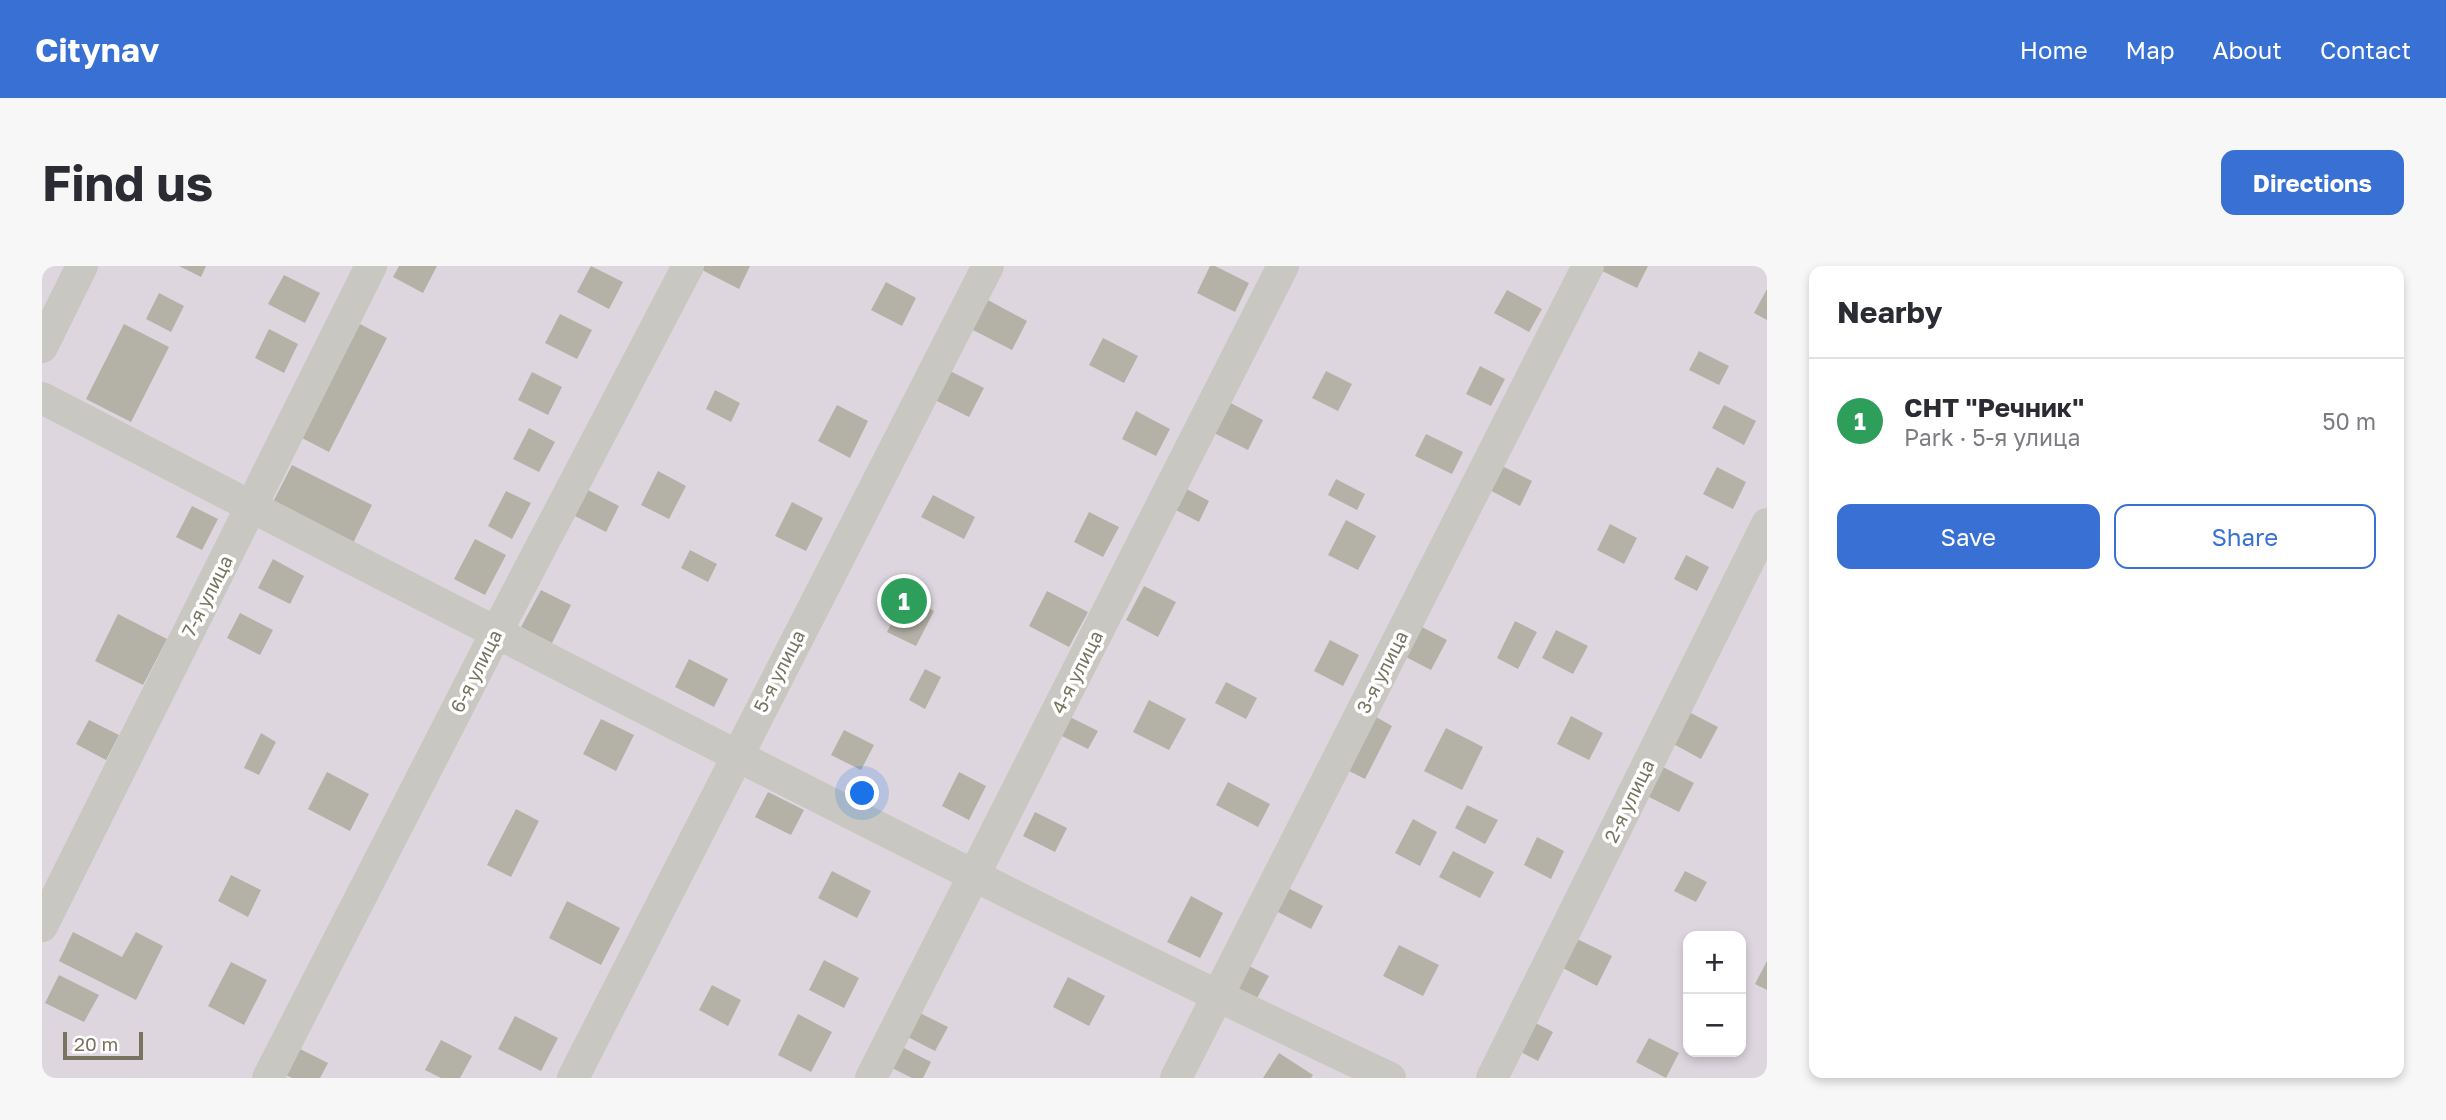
<!DOCTYPE html>
<meta charset="utf-8">
<style>
body{margin:0;font-family:"Golos Text",sans-serif;background:#f7f7f7;color:#2b2b33}
.controls{position:absolute;right:21px;bottom:21px;display:grid;overflow:hidden;border-radius:14px;box-shadow:0 4px 10px #0003}
.controls button{width:63px;height:63px;display:grid;place-items:center;padding:0;border:0;border-bottom:2px solid #e1e1e2;background:#fff;color:#2b2b33;font:35px sans-serif}
.scale{position:absolute;left:21px;bottom:18px;width:80px;box-sizing:border-box;padding-left:7px;border:4px solid #787460;border-top:0;font-size:19px;line-height:24px;white-space:nowrap;color:#787460;-webkit-text-stroke:5px #fff;paint-order:stroke}
.you{position:absolute;left:821px;top:528px;width:24px;height:24px;margin:-18px;border:5px solid #fff;border-radius:50%;background:#1a73e8;box-shadow:0 0 0 10px #1a73e833}
.badge{display:grid;place-items:center;width:46px;height:46px;border-radius:50%;background:#3970d4;color:#fff;font-size:23px;font-weight:700}
.pin{position:absolute;translate:-50% -50%;border:4px solid #fff;box-shadow:0 2px 7px #0006}
.list{margin:0;padding:0;list-style:none}
h2{display:flex;justify-content:space-between;align-items:center;height:91px;margin:0;padding:0 28px;font-size:30px}
h2 small{font-size:23px;font-weight:400;color:#7c7c81}
.list li{display:grid;grid-template-columns:46px 1fr auto;gap:21px;align-items:center;box-sizing:border-box;height:126px;padding:0 28px;border-top:2px solid #e1e1e2}
.list b{display:block;font-size:26px;white-space:nowrap}
.list p{margin:0;font-size:23px;white-space:nowrap;color:#7c7c81}
.list em{font-size:23px;font-style:normal;color:#7c7c81}
.actions{display:flex;gap:14px;padding:21px 28px}
.actions a{flex:1;padding:16px 0;border:2px solid #3970d4;border-radius:14px;text-align:center;font-size:24px;color:#3970d4}
.actions .main{background:#3970d4;color:#fff}
.map{position:relative;flex:none;width:1725px;height:812px;overflow:hidden;border-radius:14px}
header{display:flex;align-items:center;gap:42px;box-sizing:border-box;height:98px;padding:0 35px;background:#3970d4;color:#fff}
header strong{font-size:33px}
nav{display:flex;gap:38px;margin-inline-start:auto;font-size:24px}
.intro{display:flex;align-items:center;justify-content:space-between;box-sizing:border-box;height:168px;padding:0 42px}
h1{margin:0;font-size:49px}
.button{padding:18px 32px;border-radius:14px;background:#3970d4;color:#fff;font-size:24px;font-weight:700}
main{display:flex;gap:42px;padding:0 42px}
aside{flex:1;background:#fff;border-radius:14px;box-shadow:0 4px 10px #0003}
.map>svg:first-child{display:block}
</style>
<header>
<strong>Citynav</strong>
<nav><a>Home</a><a>Map</a><a>About</a><a>Contact</a></nav>
</header>
<div class="intro"><h1>Find us</h1><a class="button">Directions</a></div>
<main>
<div class="map">
<svg width="1725" height="812" viewBox="0 0 1725 812">
<rect width="100%" height="100%" fill="#f6f5f7"/>
<path fill="#ded6de" fill-rule="evenodd" d="M0,0H1725V812H0ZM1646,670H1699V786H1646Z"/>
<path fill="#b4b1a7" d="M137,0H164L159,11Z
M357,0H395L381,27L351,11Z
M549,0L581,16L567,43L535,26Z
M662,0H708L697,23L660,4Z
M1168,0H1173L1207,17L1193,46L1155,27Z
M1557,0H1606L1595,22L1556,3Z
M242,9L278,27L263,57L226,38Z
M844,16L874,32L860,60L829,44Z
M1725,23V54L1712,47Z
M1465,24L1500,43L1487,66L1452,47Z
M117,27L142,40L129,66L104,53Z
M944,33L985,55L970,84L929,63Z
M518,48L550,64L535,93L503,77Z
M82,58L127,81L89,156L44,133Z
M318,58L345,72L287,186L260,172Z
M227,63L256,78L242,107L213,92Z
M1061,72L1096,90L1082,117L1047,99Z
M1657,85L1687,100L1677,119L1647,104Z
M1438,100L1463,113L1449,140L1424,128Z
M908,105L942,122L927,151L893,134Z
M1284,105L1310,118L1296,145L1270,132Z
M490,106L520,121L506,149L476,134Z
M673,124L698,137L689,156L664,143Z
M1185,135L1221,154L1206,184L1170,166Z
M795,139L826,155L808,192L776,175Z
M1682,139L1714,155L1702,179L1670,162Z
M1094,145L1128,163L1114,190L1080,173Z
M487,162L513,176L497,206L471,193Z
M1384,168L1421,186L1410,208L1373,190Z
M1454,197L1490,215L1478,240L1442,221Z
M250,199L330,239L311,277L231,236Z
M1675,201L1704,216L1691,243L1661,228Z
M616,205L644,220L627,253L599,239Z
M1294,213L1323,228L1315,244L1286,229Z
M1141,221L1167,235L1157,256L1130,242Z
M544,223L577,240L564,266L531,249Z
M464,225L489,237L470,273L446,260Z
M891,229L933,251L922,273L879,251Z
M750,236L781,252L764,285L733,270Z
M150,240L176,253L160,284L134,271Z
M1047,246L1077,261L1061,291L1032,276Z
M1304,254L1334,270L1316,304L1286,289Z
M1568,258L1595,272L1582,298L1555,284Z
M433,273L464,289L443,329L412,313Z
M648,284L675,298L666,316L639,302Z
M1644,289L1667,301L1655,325L1632,313Z
M231,293L262,310L248,338L216,322Z
M1102,320L1134,336L1116,371L1084,354Z
M499,324L529,339L510,377L479,361Z
M1005,325L1046,346L1027,381L987,360Z
M864,330L892,345L874,380L845,366Z
M198,347L231,364L218,389L185,372Z
M76,348L125,373L101,419L53,395Z
M1473,355L1495,366L1476,403L1455,392Z
M1380,361L1405,374L1389,404L1364,391Z
M1514,364L1546,380L1531,408L1500,392Z
M1288,374L1317,389L1301,420L1272,405Z
M647,393L686,413L672,441L633,421Z
M883,403L899,411L883,443L867,434Z
M1184,416L1215,432L1204,453L1173,437Z
M1107,434L1144,453L1127,484L1091,466Z
M1643,444L1676,461L1659,493L1626,475Z
M1327,447L1350,460L1323,513L1299,501Z
M1026,450L1056,465L1046,483L1016,468Z
M1529,450L1561,467L1547,494L1515,478Z
M559,453L592,469L574,505L541,488Z
M47,454L77,469L64,494L34,478Z
M1404,462L1441,481L1420,524L1382,505Z
M802,464L832,479L819,504L789,489Z
M219,467L234,476L217,509L202,502Z
M1617,499L1652,517L1637,546L1601,528Z
M285,506L327,528L308,565L266,543Z
M917,506L944,520L927,554L900,540Z
M1186,516L1228,538L1216,561L1174,539Z
M726,526L762,544L749,569L713,551Z
M1425,539L1456,554L1443,578L1413,562Z
M474,543L497,555L469,611L445,599Z
M993,546L1025,562L1013,586L981,570Z
M1371,553L1395,566L1378,600L1353,587Z
M1495,571L1522,585L1509,613L1482,599Z
M1411,585L1452,606L1438,632L1397,611Z
M790,605L829,625L815,652L776,632Z
M1643,605L1665,616L1654,636L1632,625Z
M189,609L219,624L206,651L176,635Z
M1246,622L1281,640L1269,663L1234,645Z
M1149,630L1181,647L1158,692L1125,676Z
M525,635L578,662L559,699L507,672Z
M31,666L80,691L94,666L121,680L94,734L17,695Z
M1531,671L1570,690L1555,720L1517,700Z
M1357,679L1397,699L1381,730L1341,710Z
M782,694L817,712L802,742L767,724Z
M1725,695V724L1713,718Z
M189,696L225,714L202,759L166,740Z
M1205,699L1227,710L1214,734L1192,723Z
M17,709L57,729L42,756L3,737Z
M1026,711L1063,730L1047,760L1011,741Z
M670,719L699,734L686,760L657,744Z
M876,746L906,761L893,785L864,770Z
M756,748L790,766L769,806L736,789Z
M473,750L516,772L499,805L456,783Z
M1486,753L1511,766L1496,795L1471,782Z
M1607,772L1637,787L1624,812L1594,796Z
M399,774L430,790L418,812H399L383,804Z
M854,778L889,796L881,812H870L844,799Z
M254,781L286,797L278,812H250L241,808Z
M1237,787L1271,809L1269,812H1221Z"/>
<g fill="none" stroke-linecap="round" stroke-linejoin="round">
<path stroke="#c8c7c1" stroke-width="32" d="M0,81L40,0
M0,132C208,241 418,348 627,455C866,577 1105,698 1348,812
M0,660L329,0
M226,812L454,367L646,0
M531,812L946,0
M829,812L1241,0
M1134,812L1546,0
M1450,812L1725,258"/>
</g>
<g text-anchor="middle" stroke-width="7" stroke-linejoin="round" paint-order="stroke">
<g font-size="19" fill="#787460" stroke="#fff">
<text transform="translate(165 330) rotate(-63)" y="7">7-я улица</text>
<text transform="translate(434 405) rotate(-63)" y="7">6-я улица</text>
<text transform="translate(737 405) rotate(-63)" y="7">5-я улица</text>
<text transform="translate(1035 406) rotate(-63)" y="7">4-я улица</text>
<text transform="translate(1340 406) rotate(-63)" y="7">3-я улица</text>
<text transform="translate(1587 535) rotate(-64)" y="7">2-я улица</text>
</g>
</g>
</svg>
<div class="controls">
<button>+</button>
<button>−</button>
</div>
<div class="scale">20 m</div>
<div class="you"></div>
<div class="pin badge" style="left:862px;top:335px;background:#2e9e5b">1</div>
</div>
<aside>
<h2>Nearby<small></small></h2>
<ul class="list">
<li><span class="badge" style="background:#2e9e5b">1</span><div><b>СНТ &quot;Речник&quot;</b><p>Park · 5-я улица</p></div><em>50 m</em></li>
</ul>
<div class="actions"><a class="main">Save</a><a>Share</a></div>
</aside>
</main>
